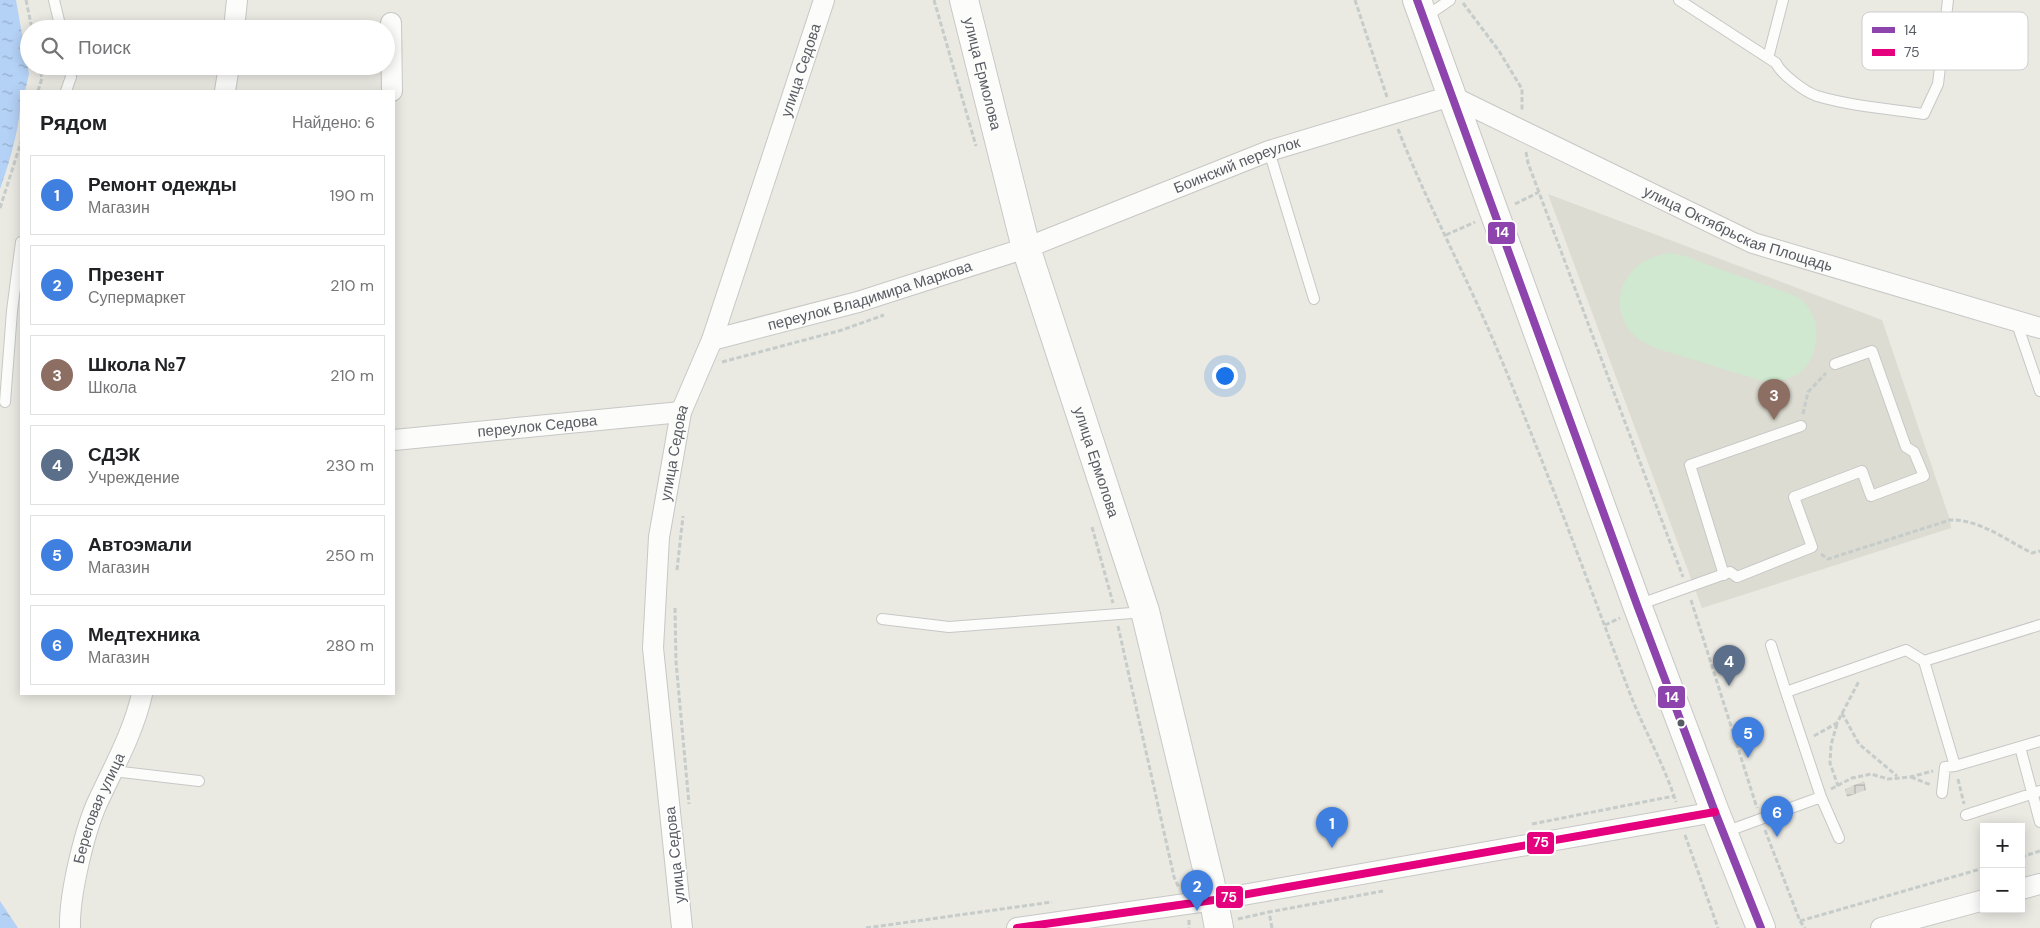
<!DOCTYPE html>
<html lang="ru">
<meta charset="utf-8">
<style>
body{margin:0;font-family:"DM Sans",sans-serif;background:#f2f2f2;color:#202124}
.controls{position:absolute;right:15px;bottom:15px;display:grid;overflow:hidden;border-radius:0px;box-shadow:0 2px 12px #0003}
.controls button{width:45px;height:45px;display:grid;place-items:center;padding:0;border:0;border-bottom:1px solid #e0e0e0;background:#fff;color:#202124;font:25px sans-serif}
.you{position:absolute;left:1224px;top:375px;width:18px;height:18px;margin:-12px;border:4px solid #fff;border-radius:50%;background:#1a73e8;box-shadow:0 0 0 8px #1a73e833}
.badge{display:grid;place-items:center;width:32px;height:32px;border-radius:50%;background:#111827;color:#fff;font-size:16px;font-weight:700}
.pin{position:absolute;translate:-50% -41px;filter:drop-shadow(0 1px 2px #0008)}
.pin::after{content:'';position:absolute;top:26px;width:18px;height:15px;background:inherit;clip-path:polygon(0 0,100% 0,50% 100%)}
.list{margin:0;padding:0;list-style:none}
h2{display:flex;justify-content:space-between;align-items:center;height:65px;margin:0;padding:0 20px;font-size:21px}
h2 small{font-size:16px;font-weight:400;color:#757577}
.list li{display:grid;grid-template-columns:32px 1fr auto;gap:15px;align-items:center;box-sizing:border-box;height:80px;margin:0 10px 10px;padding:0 10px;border:1px solid #e0e0e0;border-radius:0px}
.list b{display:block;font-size:19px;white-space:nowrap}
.list p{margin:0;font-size:16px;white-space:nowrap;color:#757577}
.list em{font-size:16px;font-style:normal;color:#757577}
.icon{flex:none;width:28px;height:28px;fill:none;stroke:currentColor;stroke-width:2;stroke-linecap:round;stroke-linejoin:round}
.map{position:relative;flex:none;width:2040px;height:928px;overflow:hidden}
.search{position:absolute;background:#fff;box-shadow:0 2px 12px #0003;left:20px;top:20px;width:375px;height:55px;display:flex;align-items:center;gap:12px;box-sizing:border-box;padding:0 18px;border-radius:28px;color:#757577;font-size:19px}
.panel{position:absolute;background:#fff;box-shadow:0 2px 12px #0003;left:20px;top:90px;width:375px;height:605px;border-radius:0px}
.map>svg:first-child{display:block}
</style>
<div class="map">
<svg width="2040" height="928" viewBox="0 0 2040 928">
<defs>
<pattern id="industrial-grid" width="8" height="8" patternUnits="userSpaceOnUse" patternTransform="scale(1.25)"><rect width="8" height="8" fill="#d9d8d2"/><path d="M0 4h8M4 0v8" fill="none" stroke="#b3b2ae"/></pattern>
<pattern id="water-ripples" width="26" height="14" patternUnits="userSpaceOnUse" patternTransform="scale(1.25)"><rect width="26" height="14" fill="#b4d1f6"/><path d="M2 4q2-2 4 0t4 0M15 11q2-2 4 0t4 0" fill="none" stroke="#95adcb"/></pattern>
</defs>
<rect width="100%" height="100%" fill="#eae9e2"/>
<path fill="url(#industrial-grid)" d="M1864,781L1866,790L1847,797L1845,789Z"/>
<path fill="#dcdcd2" d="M1548,194L1882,320L1950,520L1951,528L1702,608Z"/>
<path fill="#cfe8cf" d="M1670,253L1685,256C1712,266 1738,276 1765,285C1775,289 1788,292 1797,297C1818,310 1821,338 1811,359C1803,376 1784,382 1766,382L1655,348C1645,343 1636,338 1629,330C1605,295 1631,257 1670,253Z"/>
<path fill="url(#water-ripples)" d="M0,0H16L29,74L25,91H21C21,124 11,158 0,189Z
M0,901L18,928H0Z"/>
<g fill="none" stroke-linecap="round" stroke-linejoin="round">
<defs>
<path id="lane" d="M54,0L61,29
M1679,0L1776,63C1781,74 1805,92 1817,96C1851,106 1889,109 1924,114L1938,84L1948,0
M1425,17L1450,0
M1768,58L1783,0
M66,91L71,77L69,66
M1269,151L1314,299
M2016,321L2040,391
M5,402L12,311L21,242
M1724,575L1690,465L1801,426
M1638,605L1730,572L1737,577L1812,547L1794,497L1862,471L1871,496L1924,476L1914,452L1906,447L1872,351L1835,364
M882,619L949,627L1145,612
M1771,645L1786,692
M1924,661L2040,625
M2020,747L2040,822
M113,771L199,781
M1942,793L1945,767L1955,766
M1821,797L1839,838
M1966,815L2040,791
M1725,832L1821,797L1786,692L1906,650L1924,661L1955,766L2040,741"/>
<g id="street">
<path d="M391,23L392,91"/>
<path d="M234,29L237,0"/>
<path d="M225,91L229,66"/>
<path id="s1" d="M712,340L858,302L1026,248L1269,151L1451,96L1753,243L2040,328"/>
<path id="s2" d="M394,440L681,412"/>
<path d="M2021,889L2040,884"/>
<path id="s3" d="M70,928C69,895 85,827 100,797C116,763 134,730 142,694"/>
<path id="s4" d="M682,928L653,648L659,537L681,412L712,340L824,0"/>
<path d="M1017,928L1214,900L1715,812"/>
<path d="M1881,928L1984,900"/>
</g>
<g id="secondary">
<path id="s5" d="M964,0L1026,248L1145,611L1210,881L1219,928"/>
<path d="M1417,0L1637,605L1715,812L1761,928"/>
</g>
</defs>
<use href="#lane" stroke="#c7c8c6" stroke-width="12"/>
<use href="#street" stroke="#c7c8c6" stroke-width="22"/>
<use href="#secondary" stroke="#c8c8c7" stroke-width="30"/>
<path stroke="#c5ccca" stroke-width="3" stroke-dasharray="5 2.5" stroke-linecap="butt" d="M26,0L32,29
M934,0L976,146
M1355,0L1387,97
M1463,3L1499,51L1522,89V111
M38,91L42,78L39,66
M1398,129C1427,204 1466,275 1497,349C1544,462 1586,576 1629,691C1643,728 1664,764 1676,802
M1526,152L1528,163L1683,577
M1515,204L1539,192
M0,208L21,142
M1446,235L1475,222
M722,362L842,330L884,315
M1803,414L1808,392L1826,373
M1092,527L1113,603
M1821,554L1828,559L1950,520C1979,519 2006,540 2032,553L2040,551
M677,570L683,516
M1691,600L1757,808
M675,608L676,662L689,804
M1605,625L1620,618
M1118,626L1174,877L1179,888
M1842,713L1859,744L1897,776
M1837,724L1831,745L1830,763L1838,786
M1814,736L1837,723L1859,681
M1911,777L1931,785
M1958,779L1964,804
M1831,789L1852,778L1871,774L1888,779L1910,777L1933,771
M1532,824L1674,796
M1765,830L1800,921L1805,928
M1685,835L1718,928
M2021,857L2040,851
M1238,919L1269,912
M1189,920V928
M1800,921L1984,868
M866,928L1052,902
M1272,928L1269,912L1383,891"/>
<use href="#lane" stroke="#fcfcfb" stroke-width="10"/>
<use href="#street" stroke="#fcfcfb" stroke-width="20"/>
<use href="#secondary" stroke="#fcfcfb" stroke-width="28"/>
<defs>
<path id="bus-1" d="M1417,0L1637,605L1715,812L1761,928"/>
<path id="bus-2" d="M1017,928L1214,900L1715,812"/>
</defs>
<use href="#bus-1" stroke="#fff" stroke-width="11"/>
<use href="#bus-2" stroke="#fff" stroke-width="11"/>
<use href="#bus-1" stroke="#8e44ad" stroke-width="8"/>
<use href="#bus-2" stroke="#e5007d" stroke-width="8"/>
</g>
<circle fill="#585b62" stroke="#fff" stroke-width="2" cx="1681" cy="723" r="4.5"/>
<g text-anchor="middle" stroke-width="4" stroke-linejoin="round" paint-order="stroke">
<g font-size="15" fill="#585b62" stroke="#fff">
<text dy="5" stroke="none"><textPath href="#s4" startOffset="882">улица Седова</textPath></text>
<text dy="5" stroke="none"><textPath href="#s5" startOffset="76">улица Ермолова</textPath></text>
<text dy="5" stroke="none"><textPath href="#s1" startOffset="554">Боинский переулок</textPath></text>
<text dy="5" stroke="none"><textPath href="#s1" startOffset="1096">улица Октябрьская Площадь</textPath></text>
<text dy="5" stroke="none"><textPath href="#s1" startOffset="164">переулок Владимира Маркова</textPath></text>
<text dy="5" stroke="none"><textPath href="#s2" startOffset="144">переулок Седова</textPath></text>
<text dy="5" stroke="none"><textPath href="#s4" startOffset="478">улица Седова</textPath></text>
<text dy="5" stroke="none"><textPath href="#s5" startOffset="481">улица Ермолова</textPath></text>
<text dy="5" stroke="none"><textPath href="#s3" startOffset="124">Береговая улица</textPath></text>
<text transform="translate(675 855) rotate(-96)" y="5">улица Седова</text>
</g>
</g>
<rect x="1862" y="12" width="166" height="58" rx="8" fill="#fff" stroke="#cdced0" stroke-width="1"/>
<rect x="1872" y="27" width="23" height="6" fill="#8e44ad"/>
<rect x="1872" y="49" width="23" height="7" fill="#e5007d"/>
<g font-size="14" fill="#585b62">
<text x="1904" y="35">14</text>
<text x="1904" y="57">75</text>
</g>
<g stroke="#fff" stroke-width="2">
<rect x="1487" y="221" width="29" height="24" rx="5" fill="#8e44ad"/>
<rect x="1657" y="685" width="29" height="24" rx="5" fill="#8e44ad"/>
<rect x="1526" y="831" width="29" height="24" rx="5" fill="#e5007d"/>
<rect x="1215" y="885" width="29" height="24" rx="5" fill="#e5007d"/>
</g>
<g font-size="14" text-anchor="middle" font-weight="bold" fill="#fff">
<text x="1502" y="237">14</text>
<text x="1672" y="702">14</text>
<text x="1541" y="847">75</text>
<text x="1229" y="902">75</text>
</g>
</svg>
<div class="controls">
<button>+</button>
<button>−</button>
</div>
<div class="you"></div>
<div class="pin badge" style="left:1332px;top:848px;background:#3f7fe0">1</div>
<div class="pin badge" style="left:1197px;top:911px;background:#3f7fe0">2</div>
<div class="pin badge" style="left:1774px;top:420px;background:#8d6e63">3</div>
<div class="pin badge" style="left:1729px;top:686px;background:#5c6f8a">4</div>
<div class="pin badge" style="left:1748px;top:758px;background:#3f7fe0">5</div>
<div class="pin badge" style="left:1777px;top:837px;background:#3f7fe0">6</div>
<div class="search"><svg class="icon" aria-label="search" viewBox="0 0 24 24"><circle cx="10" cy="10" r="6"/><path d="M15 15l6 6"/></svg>Поиск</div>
<section class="panel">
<h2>Рядом<small>Найдено: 6</small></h2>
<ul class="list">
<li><span class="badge" style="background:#3f7fe0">1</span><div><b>Ремонт одежды</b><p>Магазин</p></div><em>190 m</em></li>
<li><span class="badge" style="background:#3f7fe0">2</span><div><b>Презент</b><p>Супермаркет</p></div><em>210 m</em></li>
<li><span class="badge" style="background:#8d6e63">3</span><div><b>Школа №7</b><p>Школа</p></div><em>210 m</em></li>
<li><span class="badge" style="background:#5c6f8a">4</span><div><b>СДЭК</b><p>Учреждение</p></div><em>230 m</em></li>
<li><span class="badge" style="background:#3f7fe0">5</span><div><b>Автоэмали</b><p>Магазин</p></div><em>250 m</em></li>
<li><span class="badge" style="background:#3f7fe0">6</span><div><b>Медтехника</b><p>Магазин</p></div><em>280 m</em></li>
</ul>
</section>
</div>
